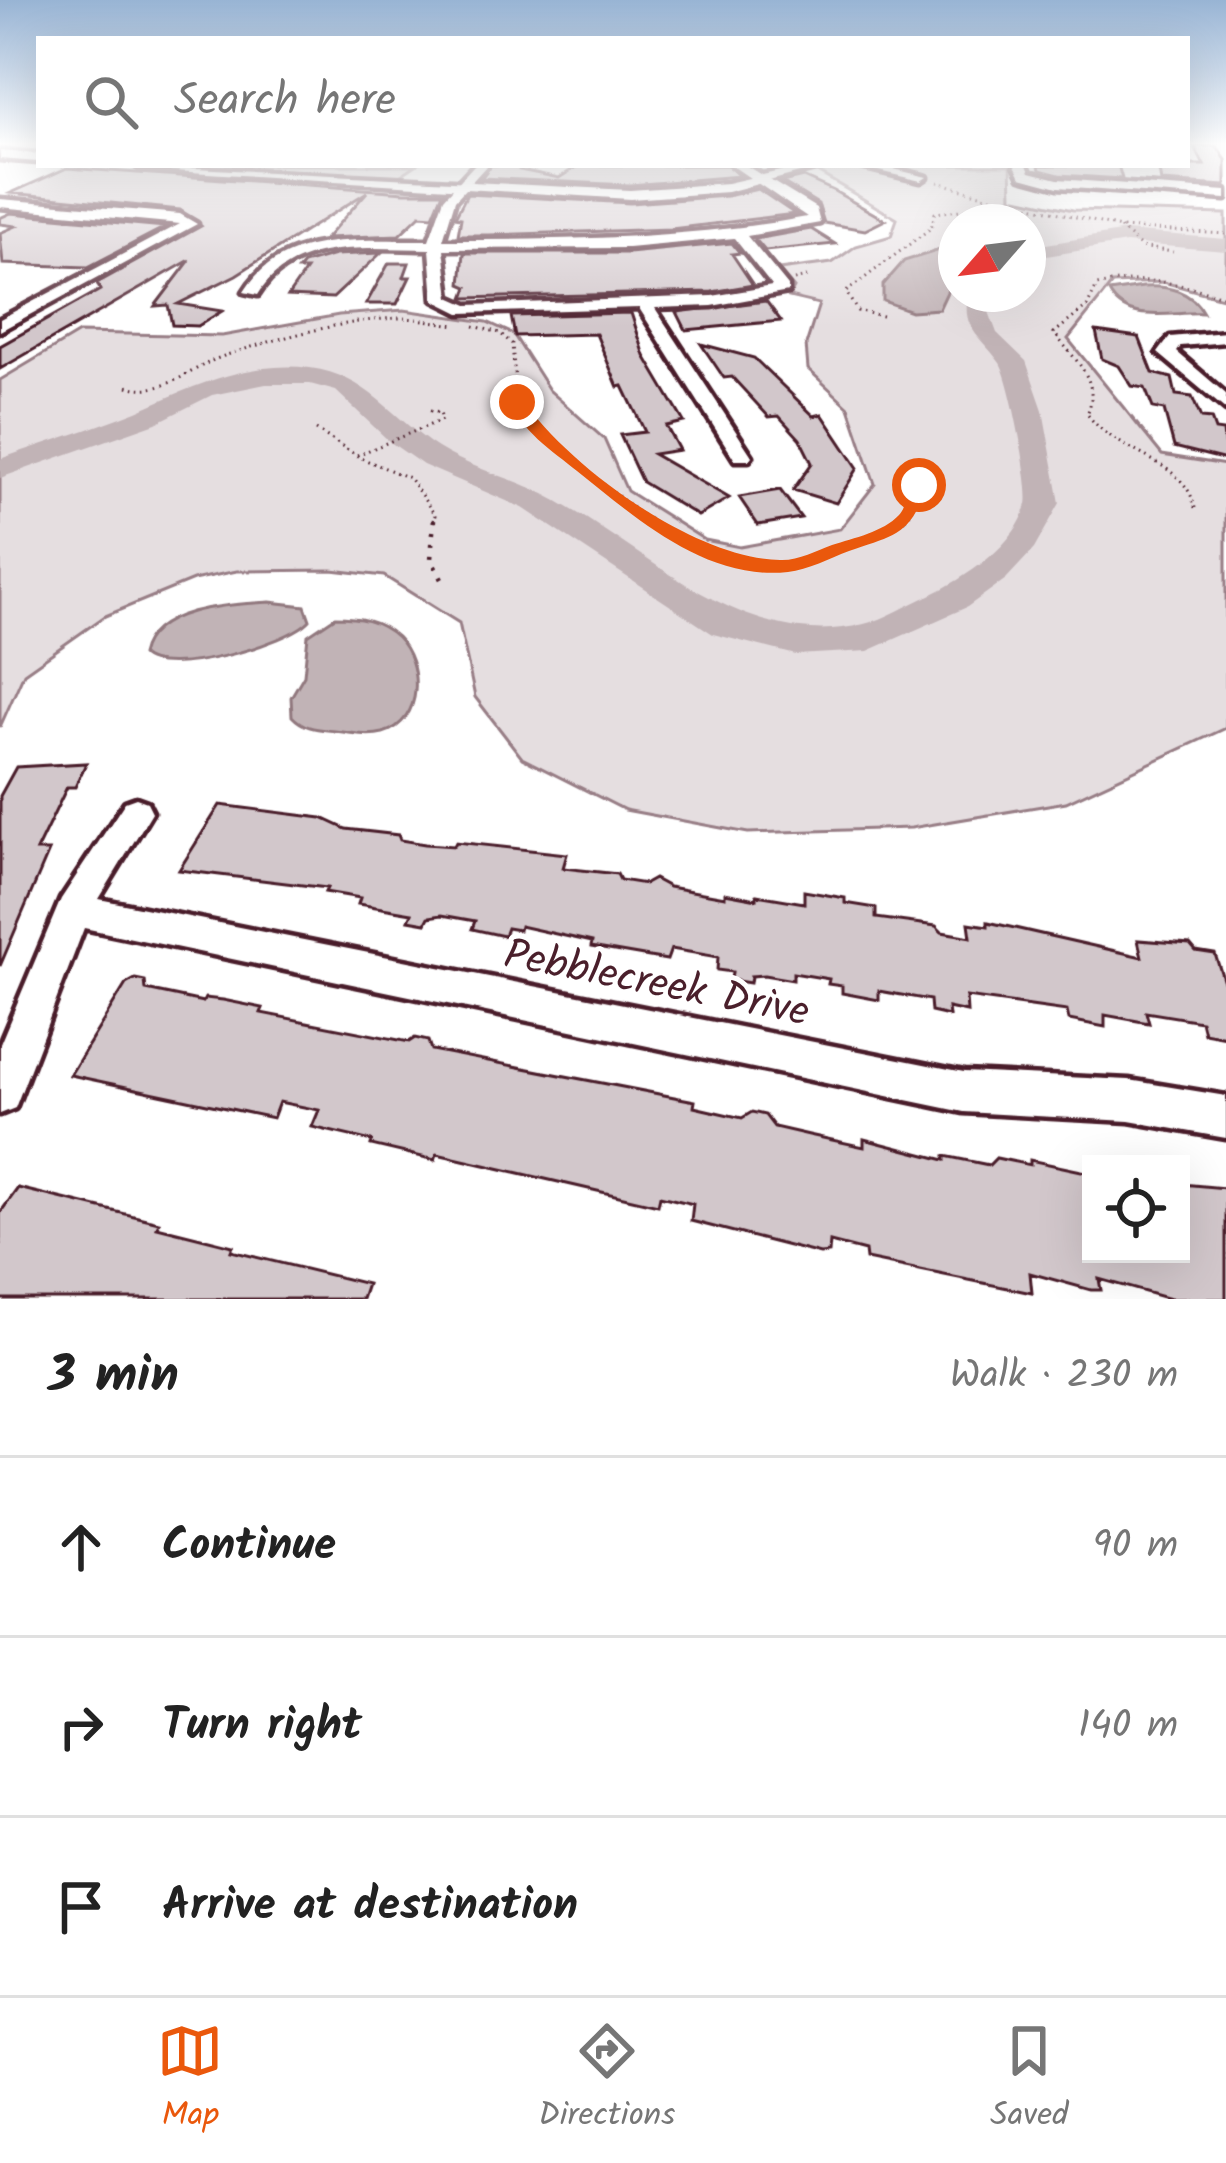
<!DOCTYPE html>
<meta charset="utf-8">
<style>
body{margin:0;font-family:Kalam,sans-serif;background:#f2f2f2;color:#222}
.controls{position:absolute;right:36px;bottom:36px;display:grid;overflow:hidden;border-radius:0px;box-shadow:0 12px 48px #0002}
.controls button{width:108px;height:108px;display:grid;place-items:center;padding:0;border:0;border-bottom:3px solid #e0e0e0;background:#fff;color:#222;font:60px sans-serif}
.compass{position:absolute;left:938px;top:204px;width:108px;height:108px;border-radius:50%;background:#fff;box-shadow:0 12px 48px #0002;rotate:242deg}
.stop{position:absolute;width:36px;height:36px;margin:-27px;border:9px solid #ea580c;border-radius:50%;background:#fff}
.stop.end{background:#ea580c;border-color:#fff;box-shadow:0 3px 12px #0008}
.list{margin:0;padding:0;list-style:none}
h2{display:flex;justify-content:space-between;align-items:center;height:156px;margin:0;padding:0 48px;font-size:51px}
h2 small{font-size:39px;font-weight:400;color:#767676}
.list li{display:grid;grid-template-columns:78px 1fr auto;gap:36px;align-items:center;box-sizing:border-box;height:180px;padding:0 48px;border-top:3px solid #e0e0e0}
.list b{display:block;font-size:45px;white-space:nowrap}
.list em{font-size:39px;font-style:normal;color:#767676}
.icon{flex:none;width:66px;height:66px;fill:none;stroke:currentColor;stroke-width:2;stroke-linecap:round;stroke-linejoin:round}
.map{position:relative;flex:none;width:1226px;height:1299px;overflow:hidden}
.search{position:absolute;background:#fff;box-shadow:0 12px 48px #0002;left:36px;right:36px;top:36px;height:132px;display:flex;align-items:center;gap:30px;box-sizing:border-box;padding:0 42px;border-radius:0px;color:#767676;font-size:45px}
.sheet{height:696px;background:#fff}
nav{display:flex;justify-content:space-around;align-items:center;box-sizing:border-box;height:168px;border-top:3px solid #e0e0e0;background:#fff;font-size:33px;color:#767676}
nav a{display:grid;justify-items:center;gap:6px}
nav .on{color:#ea580c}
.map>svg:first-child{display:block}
</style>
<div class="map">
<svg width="1226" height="1299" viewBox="0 0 1226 1299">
<rect width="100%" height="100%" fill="#fff"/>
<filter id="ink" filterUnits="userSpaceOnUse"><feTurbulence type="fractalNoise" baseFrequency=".00833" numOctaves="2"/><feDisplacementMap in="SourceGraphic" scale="24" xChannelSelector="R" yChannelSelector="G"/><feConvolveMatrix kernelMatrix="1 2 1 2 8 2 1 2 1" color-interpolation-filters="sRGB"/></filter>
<g filter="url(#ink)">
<path fill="#e5dee0" stroke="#987e86" stroke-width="3" fill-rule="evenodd" d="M225,165H416L395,179Z
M840,165H1011L1012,197L1073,210L1226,214V299L1163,282L1112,284L1068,339L1162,455L1226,465V728L1066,802L911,828L748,833L625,810L522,758L475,697L459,623L384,576L332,570L237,571L193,580L105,616L24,673L0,727V380L79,333L222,336L339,315L404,310L487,322L513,334L549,390L604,439L627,491L705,540L740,547L840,529L875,484L849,407L808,369L806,345L819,304L789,297L794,288L779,270L832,263L856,246L891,236L897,219L819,173ZM956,222H1028V294H956Z"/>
<path fill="#c1b3b6" stroke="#91787e" stroke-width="3" d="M956,245V273L939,309L911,311L883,301V285L904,261Z
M1143,287C1167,285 1192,291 1203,313C1173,311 1127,326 1109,292Z
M270,602L305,606L310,620C289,644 162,680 141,655C151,607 231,604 270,602Z
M335,617C357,617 379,620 397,637C423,663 424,721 383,733C368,737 351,733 335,731C318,729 304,729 292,716L291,697L304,675L308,635Z"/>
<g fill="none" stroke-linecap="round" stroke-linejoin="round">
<path fill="#c1b3b6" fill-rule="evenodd" d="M1126,231L1226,239V251L1126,243L1028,259V247Z
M969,294H991L988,309L997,333L1026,361L1043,410L1060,503L1034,549L1006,579L967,607L868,651L796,655L713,634L523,508L423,465L390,442L336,391L310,384H266L212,395L156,423L0,478V459C45,443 92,429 137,411C192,387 248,360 310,368C367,375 393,419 438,448C471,469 512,477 546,495C643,545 743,655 864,624C886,619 909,604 930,595C964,579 1018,544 1027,504C1031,487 1010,378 1000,363C983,338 959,328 969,294Z"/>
</g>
<path fill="#d2c7cb" stroke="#4a1f2b" stroke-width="3" d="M1194,146H1217L1226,160V186L1161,182L1158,165H1204Z
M491,165H525L520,170L559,178L580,165H727L739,176L630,185L481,178Z
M1039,165H1118L1122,179L1059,175L1040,170Z
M67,168L405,192H443L433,216L420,215L399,235L326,238L367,192L236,275L178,304L222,311L198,326L172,325L168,305L155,306L190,260L0,369V346L100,290L97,283L201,226L180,210L11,193Z
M803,177L834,191L885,220L865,230L824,223L818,204L782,182Z
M758,189L795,214L671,229L489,235H458L461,218L455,217L467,194L630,203L727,196Z
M11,213L165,227L88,267L3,264L0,233L16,226L0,224V218Z
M811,229L835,244L765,251L755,239Z
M732,243L740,253L732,254L753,285L712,292L464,298L468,287L461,284L464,253H628Z
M381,253L333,298L288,296L306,270H298L303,264L335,255Z
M389,263H409L404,277H410L397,304H366Z
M766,301L781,321L686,330L677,312Z
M631,313L645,356L684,422L666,426L679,450L653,454L729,498L698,516L642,482L620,435L645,432L623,386L618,387L596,334L515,336L511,316Z
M1096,331L1139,337L1153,373L1172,378L1176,395L1192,397L1201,418L1211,419L1215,430L1223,431L1226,460L1174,447L1164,410L1153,408L1145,388L1132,386L1119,366L1102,359Z
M701,344L754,358L814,416L822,414L858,468L836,503L793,490L812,463L800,439L779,416L769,417L732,377L724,378Z
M780,490L801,518L758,525L739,497Z
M86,763L75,787H67L36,851H49L0,966V796L16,767Z
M220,805L322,818L346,829L398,835L400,840L425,844L454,846L456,842L567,854L563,868L617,874L620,880L645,884L654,879L669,887L725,897V893L757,899V895L804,903V891L845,898V903L876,908V918L936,926L942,932L971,937L969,923L988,926V922L1142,957L1138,940L1190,944L1196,951L1215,954L1226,988V1037L1204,1033L1201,1021L1146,1012L1149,1023L1105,1015V1027L1069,1020L1067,1011L966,997L967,1012L948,1008L949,1016L931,1012L930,1000L879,991V1000L842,993V986L828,984L829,979L793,973V980L764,975L751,976L750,983L731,980L732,972L717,970L718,957L671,949L667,960L591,947L592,942L520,926L519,930L507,928L504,936L472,929L475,921L442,915L429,917L426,923L409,920L412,913L358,904L360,898L325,892L327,888L179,870Z
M135,979L145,981L146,990L203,1002L205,998L223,1000L263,1008L261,1013L409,1042L415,1038L428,1041L431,1050L695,1101L694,1107L742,1118L752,1112L765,1115L774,1127L809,1135L864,1147V1139L945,1160V1156L989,1165L996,1158L1030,1165V1160L1091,1173V1254H1181V1184L1226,1188V1299H1170L1099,1279L1101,1290H1091L1030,1273L1032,1293L866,1259L865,1251L830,1242L829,1253L820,1254L691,1221L693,1204L660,1196L658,1205L437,1154L435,1160L371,1145L372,1141L312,1127L319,1110L279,1102L273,1118L70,1075L126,984Z
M18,1188L159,1222L157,1227L233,1246L231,1251L367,1284L362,1299H0V1213Z"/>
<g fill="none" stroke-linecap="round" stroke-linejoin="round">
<defs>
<path id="minor" d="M474,165H487L455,200L443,240C566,240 686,239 807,217L731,165H745L816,208L820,223L747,236L788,286V292L712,306L655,308L752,456L749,460H735L639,308L460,313L434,300L430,249C370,249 293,237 258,295L244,292C282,229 365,241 429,240L444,198ZM734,238L772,286L712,296L468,305L450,297L444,249L628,248Z
M853,165H877L927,177L921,181Z
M1015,165H1027L1030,172L1058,179L1226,191V199L1058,187L1021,177Z
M0,199L180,214L197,224L0,331V319L180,224L0,207Z
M1226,332V342L1181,346L1177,352L1226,394V410L1158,353L1170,337Z
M136,798L147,802L152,812L99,899L964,1072L1129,1080L1226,1096V1138L1129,1121L964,1112L84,928L15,1108L0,1114V1044L61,899L125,802Z"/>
<path id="tertiary" d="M0,151L39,154V162L0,159Z
M134,165L630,190L727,183L807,165H830L727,192L630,199L141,169Z"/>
</defs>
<use href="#minor" stroke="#4a1f2b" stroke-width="9"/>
<use href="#tertiary" stroke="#4a1f2b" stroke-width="9"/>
<path stroke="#4a1f2b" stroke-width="3" stroke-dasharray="1.5 4.5" stroke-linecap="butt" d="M938,182L1008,202
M1120,228L1141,247L1173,252
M794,280L807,277
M882,316L857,311L846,292L931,228L935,213L1020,203L1120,228L1226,234
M474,326L500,333L512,344L517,402L537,431L650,522
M128,386C165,397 191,367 224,356C277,338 344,320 400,318C419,318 439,323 457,325
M316,430L361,458L409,478L435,515L433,522
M357,455L442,420L440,413L426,410
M1195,508C1185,458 1119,457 1087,414C1102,380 1073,358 1054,333L1087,307L1097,286C1142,274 1183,284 1226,297
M900,522L909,516L919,485"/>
<path stroke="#4a1f2b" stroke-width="4.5" stroke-dasharray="3 9" stroke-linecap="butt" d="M434,519L431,559L444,583
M647,519L696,548L744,563L787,566L883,534L904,519"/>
<use href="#minor" fill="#fff" fill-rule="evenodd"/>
<use href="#tertiary" fill="#fff" fill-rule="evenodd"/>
</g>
</g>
<linearGradient id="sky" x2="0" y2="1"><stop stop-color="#98b4d4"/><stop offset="0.44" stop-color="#fff"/><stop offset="1" stop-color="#fff" stop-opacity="0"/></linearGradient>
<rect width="1226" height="327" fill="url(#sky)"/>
<path fill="#ea580c" d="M512,399H522C569,467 695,559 780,560C797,561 816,551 832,545C854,538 883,532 899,515C906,508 908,492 913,482L926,485C912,535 895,535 849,551C830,558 808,570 788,572C706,581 636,518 577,471C554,452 517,429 512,399Z"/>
<g text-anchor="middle" stroke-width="10" stroke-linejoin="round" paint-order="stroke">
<g font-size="42" fill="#4a1f2b" stroke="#fff">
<text transform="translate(657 981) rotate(11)" y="15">Pebblecreek Drive</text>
</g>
</g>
</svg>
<div class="controls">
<button><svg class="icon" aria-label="locate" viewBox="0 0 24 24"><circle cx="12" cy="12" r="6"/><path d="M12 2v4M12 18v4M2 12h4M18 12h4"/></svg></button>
</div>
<svg class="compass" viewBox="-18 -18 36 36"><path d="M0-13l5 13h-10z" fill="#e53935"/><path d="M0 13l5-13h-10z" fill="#767676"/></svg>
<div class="stop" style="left:919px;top:485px"></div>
<div class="stop end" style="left:517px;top:402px"></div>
<div class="search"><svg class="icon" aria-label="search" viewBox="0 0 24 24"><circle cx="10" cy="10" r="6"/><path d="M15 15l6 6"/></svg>Search here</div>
</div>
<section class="sheet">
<h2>3 min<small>Walk · 230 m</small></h2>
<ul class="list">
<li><svg class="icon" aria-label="ahead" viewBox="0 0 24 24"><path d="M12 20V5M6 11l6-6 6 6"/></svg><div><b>Continue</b></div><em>90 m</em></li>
<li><svg class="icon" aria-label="right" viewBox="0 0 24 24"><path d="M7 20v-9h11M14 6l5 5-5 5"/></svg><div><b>Turn right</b></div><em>140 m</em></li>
<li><svg class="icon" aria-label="arrive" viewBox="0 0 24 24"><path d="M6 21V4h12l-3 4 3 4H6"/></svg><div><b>Arrive at destination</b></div></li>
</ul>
</section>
<nav>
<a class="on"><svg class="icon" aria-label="map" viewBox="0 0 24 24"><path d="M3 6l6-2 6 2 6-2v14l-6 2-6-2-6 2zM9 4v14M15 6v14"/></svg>Map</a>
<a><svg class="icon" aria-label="directions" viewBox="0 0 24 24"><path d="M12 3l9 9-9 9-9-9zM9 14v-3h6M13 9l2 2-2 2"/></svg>Directions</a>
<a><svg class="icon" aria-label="saved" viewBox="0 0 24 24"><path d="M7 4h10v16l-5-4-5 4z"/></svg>Saved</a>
</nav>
